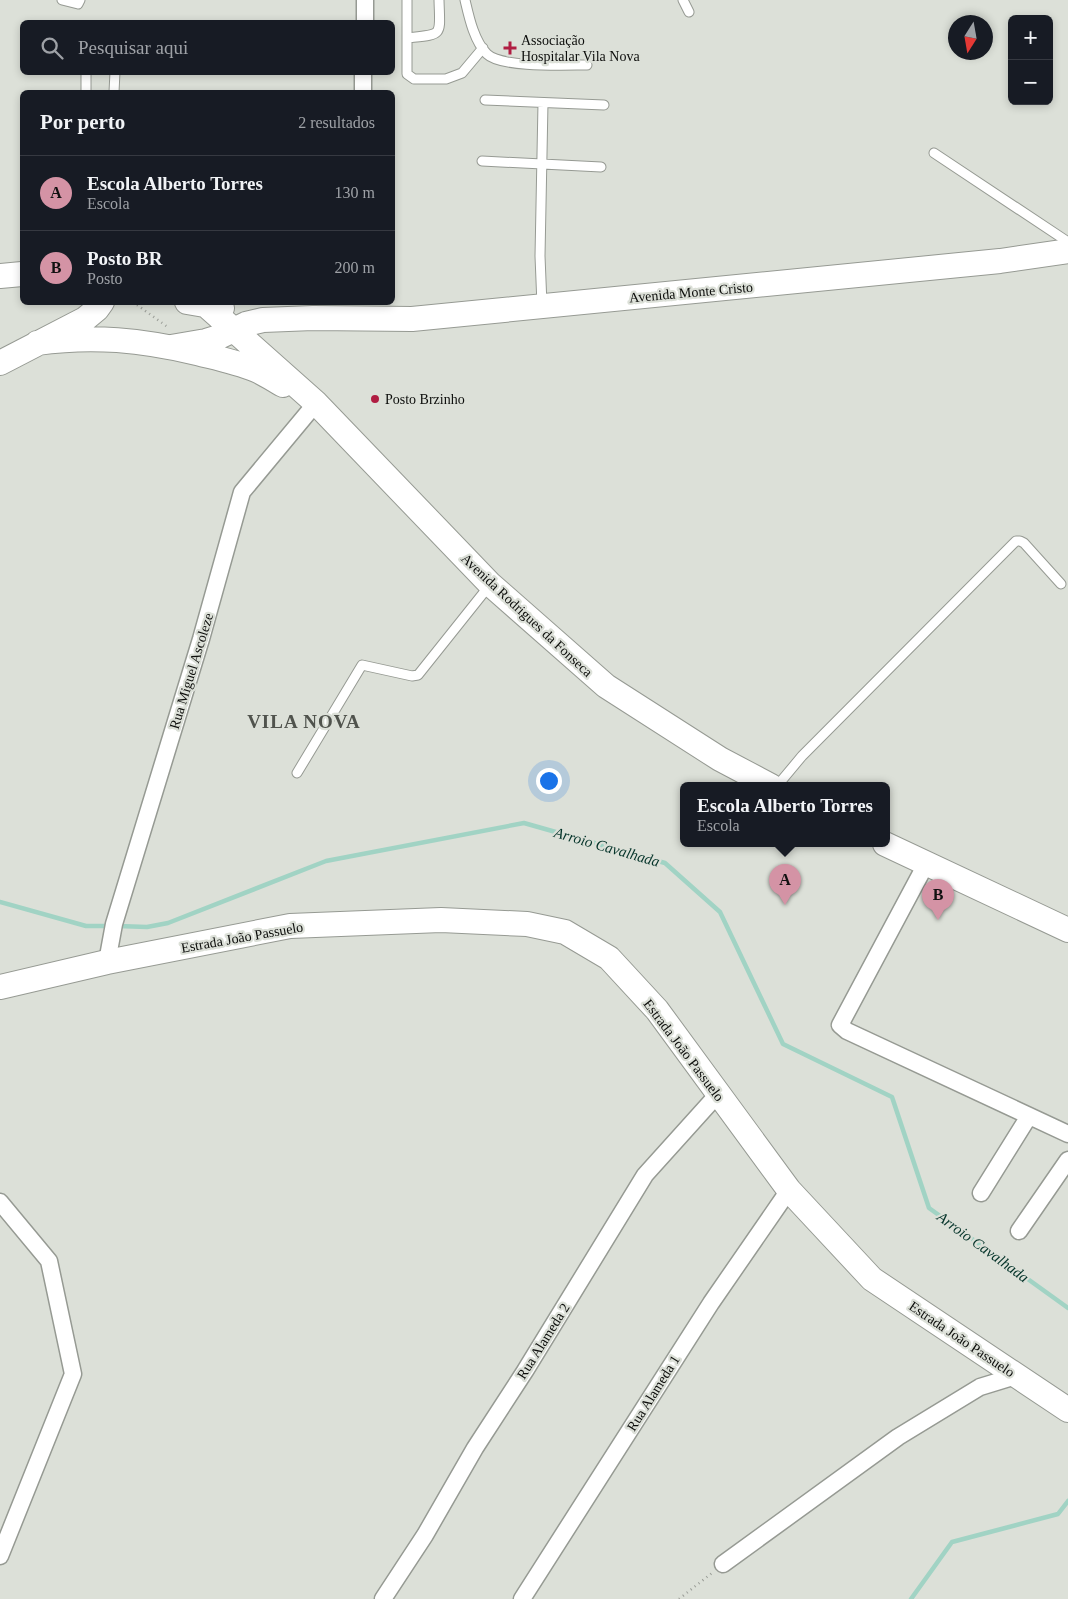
<!DOCTYPE html>
<html lang="pt">
<meta charset="utf-8">
<style>
body{margin:0;font-family:Georgia,serif;background:#242831;color:#f1f3f6}
.controls{position:absolute;right:15px;top:15px;display:grid;overflow:hidden;border-radius:8px;box-shadow:0 2px 8px #0003}
.controls button{width:45px;height:45px;display:grid;place-items:center;padding:0;border:0;border-bottom:1px solid #363941;background:#171b24;color:#f1f3f6;font:25px sans-serif}
.compass{position:absolute;left:948px;top:15px;width:45px;height:45px;border-radius:50%;background:#171b24;box-shadow:0 2px 8px #0003;rotate:191deg}
.you{position:absolute;left:548px;top:780px;width:18px;height:18px;margin:-12px;border:4px solid #fff;border-radius:50%;background:#1a73e8;box-shadow:0 0 0 8px #1a73e833}
.badge{display:grid;place-items:center;width:32px;height:32px;border-radius:50%;background:#d493a5;color:#111;font-size:16px;font-weight:700}
.pin{position:absolute;translate:-50% -41px;filter:drop-shadow(0 1px 2px #0008)}
.pin::after{content:'';position:absolute;top:26px;width:18px;height:15px;background:inherit;clip-path:polygon(0 0,100% 0,50% 100%)}
.popup{position:absolute;left:680px;top:782px;width:210px;height:65px;box-sizing:border-box;display:grid;place-content:center;border-radius:8px;background:#171b24;filter:drop-shadow(0 1px 4px #0005);font-size:16px;white-space:nowrap;color:#9ea1a6}
.popup b{font-size:19px;color:#f1f3f6}
.popup::after{content:'';position:absolute;left:50%;top:100%;margin-left:-10px;border:10px solid transparent;border-top-color:#171b24}
.list{margin:0;padding:0;list-style:none}
h2{display:flex;justify-content:space-between;align-items:center;height:65px;margin:0;padding:0 20px;font-size:21px}
h2 small{font-size:16px;font-weight:400;color:#9ea1a6}
.list li{display:grid;grid-template-columns:32px 1fr auto;gap:15px;align-items:center;box-sizing:border-box;height:75px;padding:0 20px;border-top:1px solid #363941}
.list b{display:block;font-size:19px;white-space:nowrap}
.list p{margin:0;font-size:16px;white-space:nowrap;color:#9ea1a6}
.list em{font-size:16px;font-style:normal;color:#9ea1a6}
.icon{flex:none;width:28px;height:28px;fill:none;stroke:currentColor;stroke-width:2;stroke-linecap:round;stroke-linejoin:round}
.map{position:relative;flex:none;width:1068px;height:1599px;overflow:hidden}
.search{position:absolute;background:#171b24;box-shadow:0 2px 8px #0003;left:20px;top:20px;width:375px;height:55px;display:flex;align-items:center;gap:12px;box-sizing:border-box;padding:0 18px;border-radius:8px;color:#9ea1a6;font-size:19px}
.panel{position:absolute;background:#171b24;box-shadow:0 2px 8px #0003;left:20px;top:90px;width:375px;height:215px;border-radius:8px}
.map>svg:first-child{display:block}
</style>
<div class="map">
<svg width="1068" height="1599" viewBox="0 0 1068 1599">
<rect width="100%" height="100%" fill="#dce0d8"/>
<g fill="none" stroke-linecap="round" stroke-linejoin="round">
<path stroke="#a1d3c4" stroke-width="4.5" d="M0,902L86,926H110
M118,926L147,927L168,923L326,861L524,823L665,863L720,912L783,1044L892,1097L929,1208L1068,1308
M911,1599L952,1542L1058,1514L1068,1501"/>
<defs>
<path id="lane" d="M62,0L78,4L80,0
M407,0V74L414,79H446L462,73L483,48
M465,0C469,17 474,41 487,54C501,68 566,65 587,65
M683,0L689,12
M407,38C444,34 440,37 439,0
M86,92V72
M114,92L115,72
M485,100L604,105
M934,153L1068,242
M482,161L601,167
M542,305L540,256L543,103
M297,773L362,665L412,676L418,675L489,586
M777,786L802,756L1016,541H1020L1024,543L1061,584"/>
<path id="street" d="M365,22V0
M363,92V72
M926,864L840,1025L847,1031L1068,1134
M107,962L114,924L201,639L242,492L316,403
M981,1193L1029,1116
M0,1202L49,1261L73,1374L0,1556
M1019,1231L1068,1160
M723,1564L898,1437L980,1387L1016,1376
M383,1599L425,1535L475,1448L525,1371L645,1175L718,1094
M522,1599L711,1303L789,1190"/>
<path id="secondary" d="M0,276L22,274
M187,302L222,308
M208,307L316,403L490,584L606,686L720,759L771,786
M37,343C94,335 141,340 197,353C217,358 237,362 256,370C265,374 274,380 283,385
M171,347L206,341L219,337L246,324L263,320L313,318L412,319L1000,261L1068,251
M0,363L85,319L97,309L102,302
M885,844L1068,930
M0,987L107,962L290,926L441,920L527,924L565,932L609,958L657,1010L789,1190L872,1279L1068,1410"/>
</defs>
<use href="#lane" stroke="#969a93" stroke-width="11"/>
<use href="#street" stroke="#969a93" stroke-width="19"/>
<use href="#secondary" stroke="#969a93" stroke-width="26"/>
<path stroke="#9a9d97" stroke-width="2.5" stroke-dasharray="1 4" stroke-linecap="butt" d="M133,302L169,328
M679,1599L712,1573"/>
<use href="#lane" stroke="#fff" stroke-width="9"/>
<use href="#street" stroke="#fff" stroke-width="16"/>
<use href="#secondary" stroke="#fff" stroke-width="24"/>
</g>
<g fill="#b01d42" stroke="#dce0d8" stroke-width="2">
<path d="M507.5 40.5h5v5h5v5h-5v5h-5v-5h-5v-5h5z"/>
<circle cx="375" cy="399" r="5"/>
</g>
<g text-anchor="middle" stroke-width="4.5" stroke-linejoin="round" paint-order="stroke">
<g font-size="14" fill="#0c0d0b" stroke="#dce0d8" text-anchor="start">
<text x="521" y="45">Associação<tspan x="521" dy="16">Hospitalar Vila Nova</tspan></text>
<text x="385" y="404">Posto Brzinho</text>
</g>
<g font-size="14" fill="#0c0d0b" stroke="#dce0d8">
<text transform="translate(691 292) rotate(-5)" y="5">Avenida Monte Cristo</text>
<text transform="translate(527 615) rotate(43)" y="5">Avenida Rodrigues da Fonseca</text>
<text transform="translate(191 671) rotate(-73)" y="5">Rua Miguel Ascoleze</text>
<text transform="translate(242 937) rotate(-10)" y="5">Estrada João Passuelo</text>
<text transform="translate(684 1050) rotate(53)" y="5">Estrada João Passuelo</text>
<text transform="translate(962 1339) rotate(34)" y="5">Estrada João Passuelo</text>
<text transform="translate(543 1341) rotate(-58)" y="5">Rua Alameda 2</text>
<text transform="translate(653 1393) rotate(-58)" y="5">Rua Alameda 1</text>
</g>
<g font-size="15" font-style="italic" fill="#043329" stroke="#dce0d8">
<text transform="translate(607 847) rotate(16)" y="5">Arroio Cavalhada</text>
<text transform="translate(983 1247) rotate(36)" y="5">Arroio Cavalhada</text>
</g>
<g font-size="19" font-weight="bold" letter-spacing="1" fill="#50534d" stroke="#dce0d8">
<text x="304" y="728">VILA NOVA</text>
</g>
</g>
</svg>
<div class="controls">
<button>+</button>
<button>−</button>
</div>
<svg class="compass" viewBox="-18 -18 36 36"><path d="M0-13l5 13h-10z" fill="#e53935"/><path d="M0 13l5-13h-10z" fill="#9ea1a6"/></svg>
<div class="you"></div>
<div class="pin badge" style="left:785px;top:905px">A</div>
<div class="popup"><b>Escola Alberto Torres</b>Escola</div>
<div class="pin badge" style="left:938px;top:920px">B</div>
<div class="search"><svg class="icon" aria-label="search" viewBox="0 0 24 24"><circle cx="10" cy="10" r="6"/><path d="M15 15l6 6"/></svg>Pesquisar aqui</div>
<section class="panel">
<h2>Por perto<small>2 resultados</small></h2>
<ul class="list">
<li><span class="badge">A</span><div><b>Escola Alberto Torres</b><p>Escola</p></div><em>130 m</em></li>
<li><span class="badge">B</span><div><b>Posto BR</b><p>Posto</p></div><em>200 m</em></li>
</ul>
</section>
</div>
